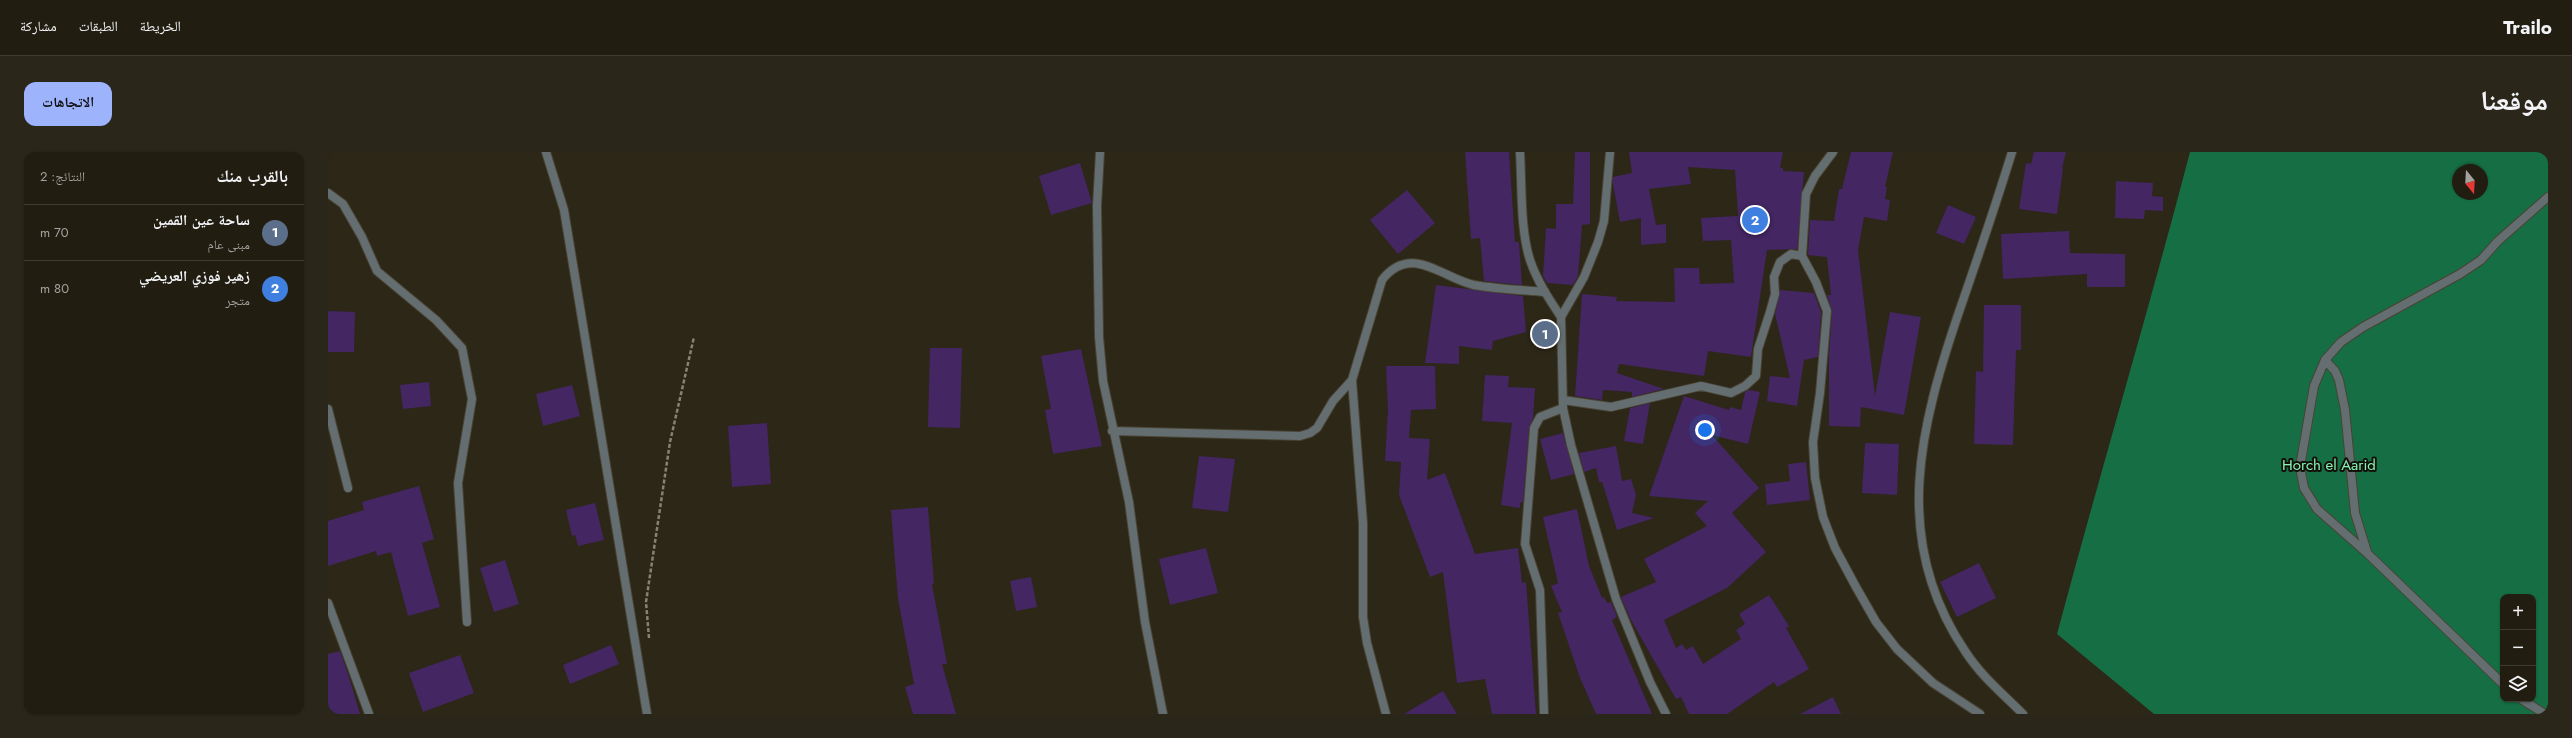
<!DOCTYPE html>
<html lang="ar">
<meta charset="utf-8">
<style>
body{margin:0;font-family:Jost,"Noto Naskh Arabic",sans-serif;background:#2a261a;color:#f1f3f6;direction:rtl}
.controls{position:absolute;right:12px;bottom:12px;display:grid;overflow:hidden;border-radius:8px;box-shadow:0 1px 3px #0004}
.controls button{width:36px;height:36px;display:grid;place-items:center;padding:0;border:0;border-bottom:1px solid #3f3b31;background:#221d11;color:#f1f3f6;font:20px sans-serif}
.compass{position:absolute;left:2124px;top:12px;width:36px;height:36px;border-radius:50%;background:#221d11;box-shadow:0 1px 3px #0004;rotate:162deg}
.you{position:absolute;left:1377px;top:278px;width:14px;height:14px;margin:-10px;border:3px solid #fff;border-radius:50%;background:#1a73e8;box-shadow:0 0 0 6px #1a73e833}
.badge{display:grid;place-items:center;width:26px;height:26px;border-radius:50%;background:#9db4fd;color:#fff;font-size:13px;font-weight:700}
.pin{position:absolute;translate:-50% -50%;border:2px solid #fff;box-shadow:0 1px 4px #0006}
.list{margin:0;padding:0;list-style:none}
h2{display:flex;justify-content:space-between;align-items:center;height:52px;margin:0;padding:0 16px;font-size:17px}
h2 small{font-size:13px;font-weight:400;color:#a2a29f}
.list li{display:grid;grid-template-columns:26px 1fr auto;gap:12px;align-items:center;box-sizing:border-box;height:56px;padding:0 16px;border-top:1px solid #3f3b31}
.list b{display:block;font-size:15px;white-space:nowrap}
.list p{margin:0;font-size:13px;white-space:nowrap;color:#a2a29f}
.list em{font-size:13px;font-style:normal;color:#a2a29f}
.icon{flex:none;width:22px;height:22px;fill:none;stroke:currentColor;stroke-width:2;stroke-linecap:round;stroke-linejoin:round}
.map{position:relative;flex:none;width:2220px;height:562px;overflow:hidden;direction:ltr;border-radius:12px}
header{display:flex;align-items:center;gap:24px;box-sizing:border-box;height:56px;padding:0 20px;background:#221d11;border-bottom:1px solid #3f3b31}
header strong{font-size:19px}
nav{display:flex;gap:22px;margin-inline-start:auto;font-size:14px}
.intro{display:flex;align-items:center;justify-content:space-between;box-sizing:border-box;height:96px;padding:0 24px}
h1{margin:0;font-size:28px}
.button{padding:10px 18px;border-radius:12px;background:#9db4fd;color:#111;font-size:14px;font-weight:700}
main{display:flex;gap:24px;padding:0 24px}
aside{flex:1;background:#221d11;border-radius:12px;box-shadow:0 1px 3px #0004}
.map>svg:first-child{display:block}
</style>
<header>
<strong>Trailo</strong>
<nav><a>الخريطة</a><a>الطبقات</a><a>مشاركة</a></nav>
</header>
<div class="intro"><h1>موقعنا</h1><a class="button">الاتجاهات</a></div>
<main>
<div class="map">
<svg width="2220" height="562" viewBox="0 0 2220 562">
<rect width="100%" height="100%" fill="#2d2717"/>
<path fill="#166e44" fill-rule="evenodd" d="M1862,0H2220V562H1826L1729,482C1772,321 1820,161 1862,0ZM2130,18H2154V42H2130ZM2175,445H2205V547H2175Z"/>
<path fill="#432662" d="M1137,0H1181L1187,90H1191L1194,133L1156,129L1152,86L1143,87Z
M1247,0H1262V72L1254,73L1250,124L1245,133L1219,131L1215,124L1218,76L1228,77V52H1245Z
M1301,0H1455L1452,16H1455V19L1476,20L1469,97L1439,98L1423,205L1380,199L1376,224L1291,212L1289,221L1336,237L1304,245V240L1275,238L1274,248L1247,244L1254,142L1289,145L1288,149L1347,150L1346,116H1371L1372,132L1406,131L1403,88L1375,89L1373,66L1410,64L1407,18L1360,15L1363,32L1321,37L1328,73L1338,72V91L1313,93V66L1292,70L1285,32V25L1304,21Z
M1523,0H1565L1557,35H1559L1557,47L1562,48L1559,69L1536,65L1530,98L1547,244L1562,160L1593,165L1576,263L1533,255L1532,275L1501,274V202L1504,159L1499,143H1503L1499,105L1480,103L1482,68L1506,69L1511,37H1514Z
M1706,0H1738L1734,16L1735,17L1729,62L1691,57L1698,11L1703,12Z
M752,11L764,51L723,63L711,24Z
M1788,29L1825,31L1824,44L1835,45V59L1817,58L1816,67L1787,66Z
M1079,38L1107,71L1070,102L1042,68Z
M1620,53L1648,65L1636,92L1608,81Z
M1741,79L1742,101L1797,102V135H1759V122L1675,127L1673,82Z
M1108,133L1195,144L1198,180L1165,189L1164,198L1131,194V212L1097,211Z
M1452,138L1486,141L1493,160L1490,205L1476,208L1469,254L1439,249L1442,224L1462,226L1447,162Z
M1656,153H1693V198H1688L1685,293L1646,292L1648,219L1655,220Z
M0,159L27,160L26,200H0Z
M602,196H634L632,276L600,275Z
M753,197L774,294L725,302L717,258L723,257L713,204Z
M1058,214H1107L1108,257L1083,258L1081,286L1102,287L1099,328L1117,321L1147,402L1190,396L1194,431L1198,430L1208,562H1164L1157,527L1129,531L1115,420L1102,425L1071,343L1073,310L1057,309L1060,258Z
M1157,223L1181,224L1180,235L1207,236L1205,266L1201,276L1195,350L1192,351V356L1173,353L1184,271L1154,269Z
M101,230L103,254L75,257L72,233Z
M244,233L252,264L215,274L208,242Z
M1421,238L1432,240L1420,292L1384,283L1431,336L1404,361L1438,400L1399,436L1336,468L1348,496L1354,492L1358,498L1365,494L1375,512L1413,487L1408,478L1417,472L1411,462L1441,443L1461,474L1458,476L1481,517L1449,535L1446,530L1399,562H1361L1353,545L1348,547L1303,468L1293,445L1328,430L1316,407L1379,374L1367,361L1380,349L1321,344L1356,244L1401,258L1402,255L1413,258L1417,240Z
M1322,251L1315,292L1296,289L1302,256Z
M439,271L443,332L404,335L400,274Z
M1235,281L1246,322L1223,328L1212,287Z
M1537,291L1571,292L1569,343L1534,341Z
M1288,294L1294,329L1303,327L1308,343L1304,361L1326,366L1289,378L1274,330H1271L1268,316L1256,320L1251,301Z
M871,304L907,307L900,360L864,356Z
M1478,310L1482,348L1439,353L1437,332L1462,329L1460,312Z
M91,334L106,387L94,391L112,455L80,464L63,400L49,404L48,399L0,414V369L36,358L34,350Z
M267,351L276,388L250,394L247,383L244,384L238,358Z
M600,355L606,432H604L619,512H614L628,562H585L577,535L586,532L570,447L563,358Z
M1249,357L1261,414L1274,446L1276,445L1279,451L1283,450L1289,465L1284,468L1324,562H1268L1252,526L1230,461L1234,460L1223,434L1230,431L1215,365Z
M878,396L890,441L842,453L831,407Z
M177,408L191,452L166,460L152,416Z
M1651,411L1668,446L1629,465L1612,430Z
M703,425L709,455L688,459L682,429Z
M283,493L291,512L242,532L235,513Z
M12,499L21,525L32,562H0V502Z
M132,503L146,541L95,560L81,521Z
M1115,539L1129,562H1076Z
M1505,545L1513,562H1472Z"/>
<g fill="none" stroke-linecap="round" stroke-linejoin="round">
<defs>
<path id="minor" d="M218,0L236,58L319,562
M772,0L769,54L771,185L775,229L801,350L817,470L835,562
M1684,0C1668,52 1650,105 1632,157C1592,274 1562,388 1637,499C1653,524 1674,541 1695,562
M0,41L15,52L34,85L49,119L108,168L134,196L144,247L130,331L139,470
M1474,104L1488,130L1499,159L1492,241L1485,290L1487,326L1495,365L1507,396L1528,435L1548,470L1569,497L1605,531L1652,562
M1997,208L2007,219L2011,228L2017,258L2027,361L2039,400
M1024,228L1035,371V465L1039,491L1058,562
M1235,248L1283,255L1373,234L1403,241L1417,234L1428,224L1430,197L1442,160L1447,142L1446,125L1452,110L1463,102L1474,104L1478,42L1487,24L1505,0
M0,257L20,336
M784,279L972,284L982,281L989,276L1005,249L1024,228L1054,128C1083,91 1114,126 1146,133C1169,137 1194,138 1217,140
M0,451L41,562
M2175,532L2039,401L1989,357L1976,336L1972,315L1986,234L1997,208L2013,190L2035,175L2132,122L2153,108L2170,89L2220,45
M2193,547L2217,562
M1216,562L1212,438L1197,392L1206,276L1212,265L1235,256"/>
<path id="tertiary" d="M1192,0C1194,33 1192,77 1202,108C1209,129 1221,147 1233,165
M1282,0L1276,69L1270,90L1256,125L1233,165L1235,256L1243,293L1288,447L1322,530L1338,562"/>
</defs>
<use href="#minor" stroke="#494334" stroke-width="10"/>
<use href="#tertiary" stroke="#494334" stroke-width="10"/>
<path stroke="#878275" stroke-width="2.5" stroke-dasharray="4 2" stroke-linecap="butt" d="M321,486L318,450L342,290L366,185"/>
<use href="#minor" stroke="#646e71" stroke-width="8"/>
<use href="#tertiary" stroke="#646e71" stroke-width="8"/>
</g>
<g text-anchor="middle" stroke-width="4" stroke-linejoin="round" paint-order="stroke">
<g font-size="15" fill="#86f4b5" stroke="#131009">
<text x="2001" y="318">Horch el Aarid</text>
</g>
</g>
</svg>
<div class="controls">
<button>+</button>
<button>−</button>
<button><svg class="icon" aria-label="layers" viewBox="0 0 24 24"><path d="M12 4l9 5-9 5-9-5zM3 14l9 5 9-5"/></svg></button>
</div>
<svg class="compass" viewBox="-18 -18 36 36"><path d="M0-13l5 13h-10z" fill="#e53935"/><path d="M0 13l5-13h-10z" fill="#a2a29f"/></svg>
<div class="you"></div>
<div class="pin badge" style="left:1217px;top:182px;background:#5c6f8a">1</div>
<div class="pin badge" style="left:1427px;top:68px;background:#3f7fe0">2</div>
</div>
<aside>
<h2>بالقرب منك<small>النتائج: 2</small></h2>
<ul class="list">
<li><span class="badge" style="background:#5c6f8a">1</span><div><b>ساحة عين القمين</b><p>مبنى عام</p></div><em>70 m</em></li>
<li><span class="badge" style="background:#3f7fe0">2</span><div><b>زهير فوزي العريضي</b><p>متجر</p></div><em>80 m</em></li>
</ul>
</aside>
</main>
